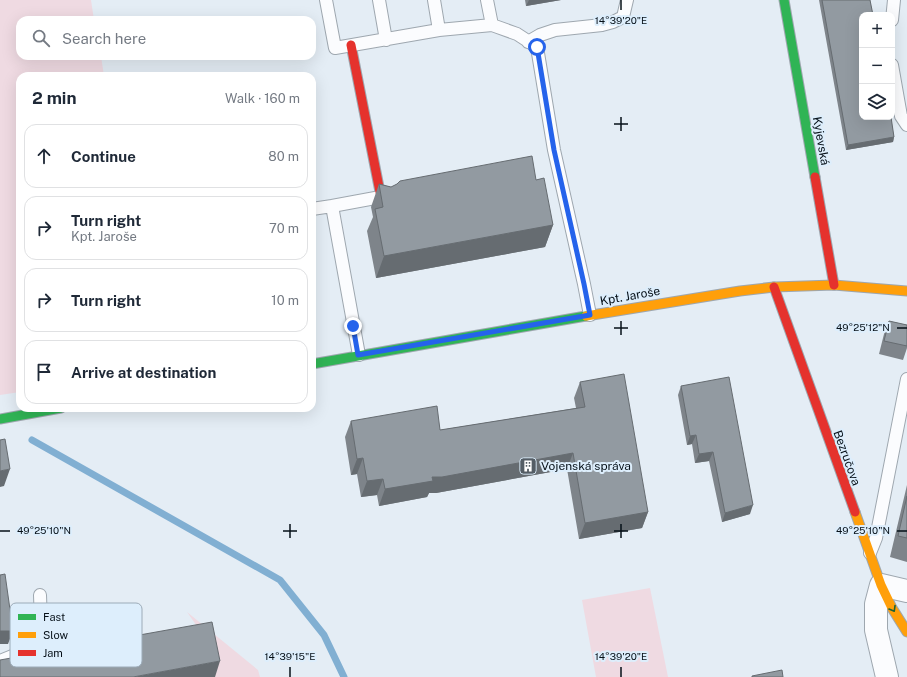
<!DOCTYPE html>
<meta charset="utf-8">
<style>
body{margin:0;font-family:"Public Sans",sans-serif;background:#f6f6f7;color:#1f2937}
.controls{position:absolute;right:12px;top:12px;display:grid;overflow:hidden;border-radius:8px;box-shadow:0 4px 16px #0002}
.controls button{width:36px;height:36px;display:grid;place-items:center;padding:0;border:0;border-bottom:1px solid #e0e1e3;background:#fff;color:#1f2937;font:20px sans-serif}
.stop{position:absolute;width:12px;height:12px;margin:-9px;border:3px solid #2563eb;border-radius:50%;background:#fff}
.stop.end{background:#2563eb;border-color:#fff;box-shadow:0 1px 4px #0008}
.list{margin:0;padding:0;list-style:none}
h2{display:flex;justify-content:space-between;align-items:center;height:52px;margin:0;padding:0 16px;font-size:17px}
h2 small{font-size:13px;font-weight:400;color:#747a83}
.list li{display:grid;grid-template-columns:26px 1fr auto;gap:12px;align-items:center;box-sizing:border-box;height:64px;margin:0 8px 8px;padding:0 8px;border:1px solid #e0e1e3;border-radius:12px}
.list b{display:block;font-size:15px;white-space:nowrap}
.list p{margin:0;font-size:13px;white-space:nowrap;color:#747a83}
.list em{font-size:13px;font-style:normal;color:#747a83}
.icon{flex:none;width:22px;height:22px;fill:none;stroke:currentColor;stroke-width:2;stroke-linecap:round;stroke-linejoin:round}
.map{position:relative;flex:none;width:907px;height:677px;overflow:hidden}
.search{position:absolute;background:#fff;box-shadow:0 4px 16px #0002;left:16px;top:16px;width:300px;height:44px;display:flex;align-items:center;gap:10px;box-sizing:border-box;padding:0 14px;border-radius:12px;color:#747a83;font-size:15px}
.panel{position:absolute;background:#fff;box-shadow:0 4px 16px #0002;left:16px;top:72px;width:300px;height:340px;border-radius:12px}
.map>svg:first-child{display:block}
</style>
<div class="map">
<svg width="907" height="677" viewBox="0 0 907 677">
<rect width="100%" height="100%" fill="#e4edf5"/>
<path fill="#efdae2" d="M0,0H91L94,20H20V56H101L104,76H20V392L0,395Z
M650,588L668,677H596L582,600Z
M187,612L258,670L260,677H214L206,639Z"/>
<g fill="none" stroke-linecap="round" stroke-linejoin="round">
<path stroke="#81afd2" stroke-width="7" d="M32,440L280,580L324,635L344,677"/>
<defs>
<path id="lane" d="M326,0L335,48L439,30L492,25L517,34L537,47L554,150L584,284L590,315
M379,0L386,40
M434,0L439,30
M487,0L492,25
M892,20L894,0
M528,42L540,35L555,30L602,25L613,22L623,17L627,0
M892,65L901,116L907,125
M312,209L332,206
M359,355L332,206L386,196
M870,553L876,538L907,379
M0,661L27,650L41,623L40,595"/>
<path id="street" d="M887,677L876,630V604L881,585L907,591"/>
<path id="fast" d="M784,0L815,177
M312,364L586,316
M0,419L61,408"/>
<path id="slow" d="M586,316L740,291L774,287L834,285L907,291
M855,512L881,585L892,608L907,632"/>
<path id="jam" d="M351,45L381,197
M815,177L834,285
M774,287L855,512"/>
</defs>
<use href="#lane" stroke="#9ea7af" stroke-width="14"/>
<use href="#street" stroke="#9ea7af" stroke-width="24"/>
<use href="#fast" stroke="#9ea7af" stroke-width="11"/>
<use href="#slow" stroke="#9ea7af" stroke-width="11"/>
<use href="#jam" stroke="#9ea7af" stroke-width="11"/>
<use href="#lane" stroke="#fbfcfe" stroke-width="12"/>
<use href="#street" stroke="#fbfcfe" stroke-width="22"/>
<use href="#fast" stroke="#30b455" stroke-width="9"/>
<use href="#slow" stroke="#ff9f0a" stroke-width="9"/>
<use href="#jam" stroke="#e5322d" stroke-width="9"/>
</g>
<path fill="#7e848a" d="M525,0H561L526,6Z
M819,0H870L894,137L893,142L846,150Z
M536,180L553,225L545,247L376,278L367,231L373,217L371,207L379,184L391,187Z
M889,321L907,325V348L903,360L879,354L884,334Z
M580,382L648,512L642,528L579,539L567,469L436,493H429L427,497L379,506L377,495L361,497L357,474L351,475L345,437L351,421L440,430L576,408L574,398Z
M681,386L750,514L722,522L709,461L695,463L692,444L687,445L678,395Z
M907,485V562L890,557Z"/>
<path fill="#666c71" d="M529,0H561L526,6Z
M894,137L893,142L846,150L848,145Z
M553,225L545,247L376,278L384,256Z
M696,435L692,444L687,445L690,436Z
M713,452L709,461L695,463L699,454Z
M573,453L567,469L436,493H429L427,497L379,506L385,489L432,477Z
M363,458L357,474L351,475L357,459Z
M10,469L4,486L0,487V471Z
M383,479L377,495L361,497L367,481Z
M753,505L750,514L722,522L725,513Z
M648,512L642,528L579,539L585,523Z
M0,631H13L8,644H0Z
M220,661L215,677H133Z"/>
<path fill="#929aa1" stroke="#666c71" d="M822,0H870L873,15H862V117H891L894,137L848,145Z
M532,156L536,180L544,178L553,225L384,256L375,209L383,207L379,184L391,187L397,184L400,181Z
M889,321L907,325V346L884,341Z
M624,374L648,512L585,523L573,453L442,477H432L433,481L385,489L383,479L367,481L363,458L357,459L351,421L437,406L440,430L585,407L580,382Z
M729,377L753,505L725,513L713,452L699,454L696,435L690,436L681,386Z
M5,439L10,469L0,471V440Z
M907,496V538L898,536Z
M5,574L13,631H0V575Z
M212,622L220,661L133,677H0V660Z
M782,670L783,677H752V676Z"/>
<defs><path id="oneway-chevron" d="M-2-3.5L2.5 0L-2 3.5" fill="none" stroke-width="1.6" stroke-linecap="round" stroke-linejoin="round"/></defs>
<use stroke="#1b6236" href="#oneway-chevron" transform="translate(893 609) rotate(60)"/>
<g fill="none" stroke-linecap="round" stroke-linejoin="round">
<path stroke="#2563eb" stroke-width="5" d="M353,326L358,355L590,315L584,284L554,150L537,47"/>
</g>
<path fill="none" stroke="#061018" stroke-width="1.5" d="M621,0V10M621,117V131M614,124H628M621,321V335M614,328H628M897,328H907M290,524V538M621,524V538M0,531H10M283,531H297M614,531H628M897,531H907M290,667V677M621,667V677"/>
<defs>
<symbol id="building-square" viewBox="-11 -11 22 22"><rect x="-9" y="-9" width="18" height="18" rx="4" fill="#545d65" stroke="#ddeefc"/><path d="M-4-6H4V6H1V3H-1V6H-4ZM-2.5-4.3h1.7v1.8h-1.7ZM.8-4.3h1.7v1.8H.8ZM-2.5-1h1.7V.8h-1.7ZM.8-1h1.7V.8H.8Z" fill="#fff"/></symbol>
</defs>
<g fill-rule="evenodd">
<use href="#building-square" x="518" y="456" width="20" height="20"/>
</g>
<g text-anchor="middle" stroke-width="4" stroke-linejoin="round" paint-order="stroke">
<g font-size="12" fill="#061018" stroke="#ddeefc">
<text transform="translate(821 141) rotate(80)" y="4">Kyjevská</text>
<text transform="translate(630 296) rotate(-10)" y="4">Kpt. Jaroše</text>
<text transform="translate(847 458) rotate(70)" y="4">Bezručova</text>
</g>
<g font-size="12" fill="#061018" stroke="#ddeefc" text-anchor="start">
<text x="541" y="470">Vojenská správa</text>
</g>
</g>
<rect x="10" y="603" width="132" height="64" rx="6" fill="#ddeefc" stroke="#9cabb8" stroke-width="1"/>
<rect x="18" y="614" width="18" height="6" fill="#30b455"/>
<rect x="18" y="632" width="18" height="6" fill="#ff9f0a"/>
<rect x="18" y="650" width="18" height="6" fill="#e5322d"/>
<g font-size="11" fill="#061018">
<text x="43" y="621">Fast</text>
<text x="43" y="639">Slow</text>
<text x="43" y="657">Jam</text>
</g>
<g font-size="10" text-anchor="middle" fill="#061018" stroke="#ddeefc" stroke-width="4" stroke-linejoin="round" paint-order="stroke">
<text x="621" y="24">14°39'20"E</text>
<text x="863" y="331">49°25'12"N</text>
<text x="44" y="534">49°25'10"N</text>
<text x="863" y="534">49°25'10"N</text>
<text x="290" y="660">14°39'15"E</text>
<text x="621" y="660">14°39'20"E</text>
</g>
</svg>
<div class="controls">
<button>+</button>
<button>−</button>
<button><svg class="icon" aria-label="layers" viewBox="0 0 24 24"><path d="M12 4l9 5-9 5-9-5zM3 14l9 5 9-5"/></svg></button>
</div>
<div class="stop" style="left:537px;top:47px"></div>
<div class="stop end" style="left:353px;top:326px"></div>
<div class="search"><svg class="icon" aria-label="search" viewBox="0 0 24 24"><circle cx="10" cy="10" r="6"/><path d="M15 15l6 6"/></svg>Search here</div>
<section class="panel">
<h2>2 min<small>Walk · 160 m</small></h2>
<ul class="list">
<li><svg class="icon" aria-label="ahead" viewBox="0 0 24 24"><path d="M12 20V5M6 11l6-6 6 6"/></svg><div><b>Continue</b></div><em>80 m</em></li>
<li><svg class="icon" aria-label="right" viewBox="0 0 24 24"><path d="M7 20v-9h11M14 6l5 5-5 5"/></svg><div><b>Turn right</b><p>Kpt. Jaroše</p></div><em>70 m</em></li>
<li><svg class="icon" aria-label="right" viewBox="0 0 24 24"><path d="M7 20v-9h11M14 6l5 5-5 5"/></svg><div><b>Turn right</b></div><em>10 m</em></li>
<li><svg class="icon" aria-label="arrive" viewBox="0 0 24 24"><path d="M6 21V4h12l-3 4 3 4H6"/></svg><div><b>Arrive at destination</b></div></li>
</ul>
</section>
</div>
